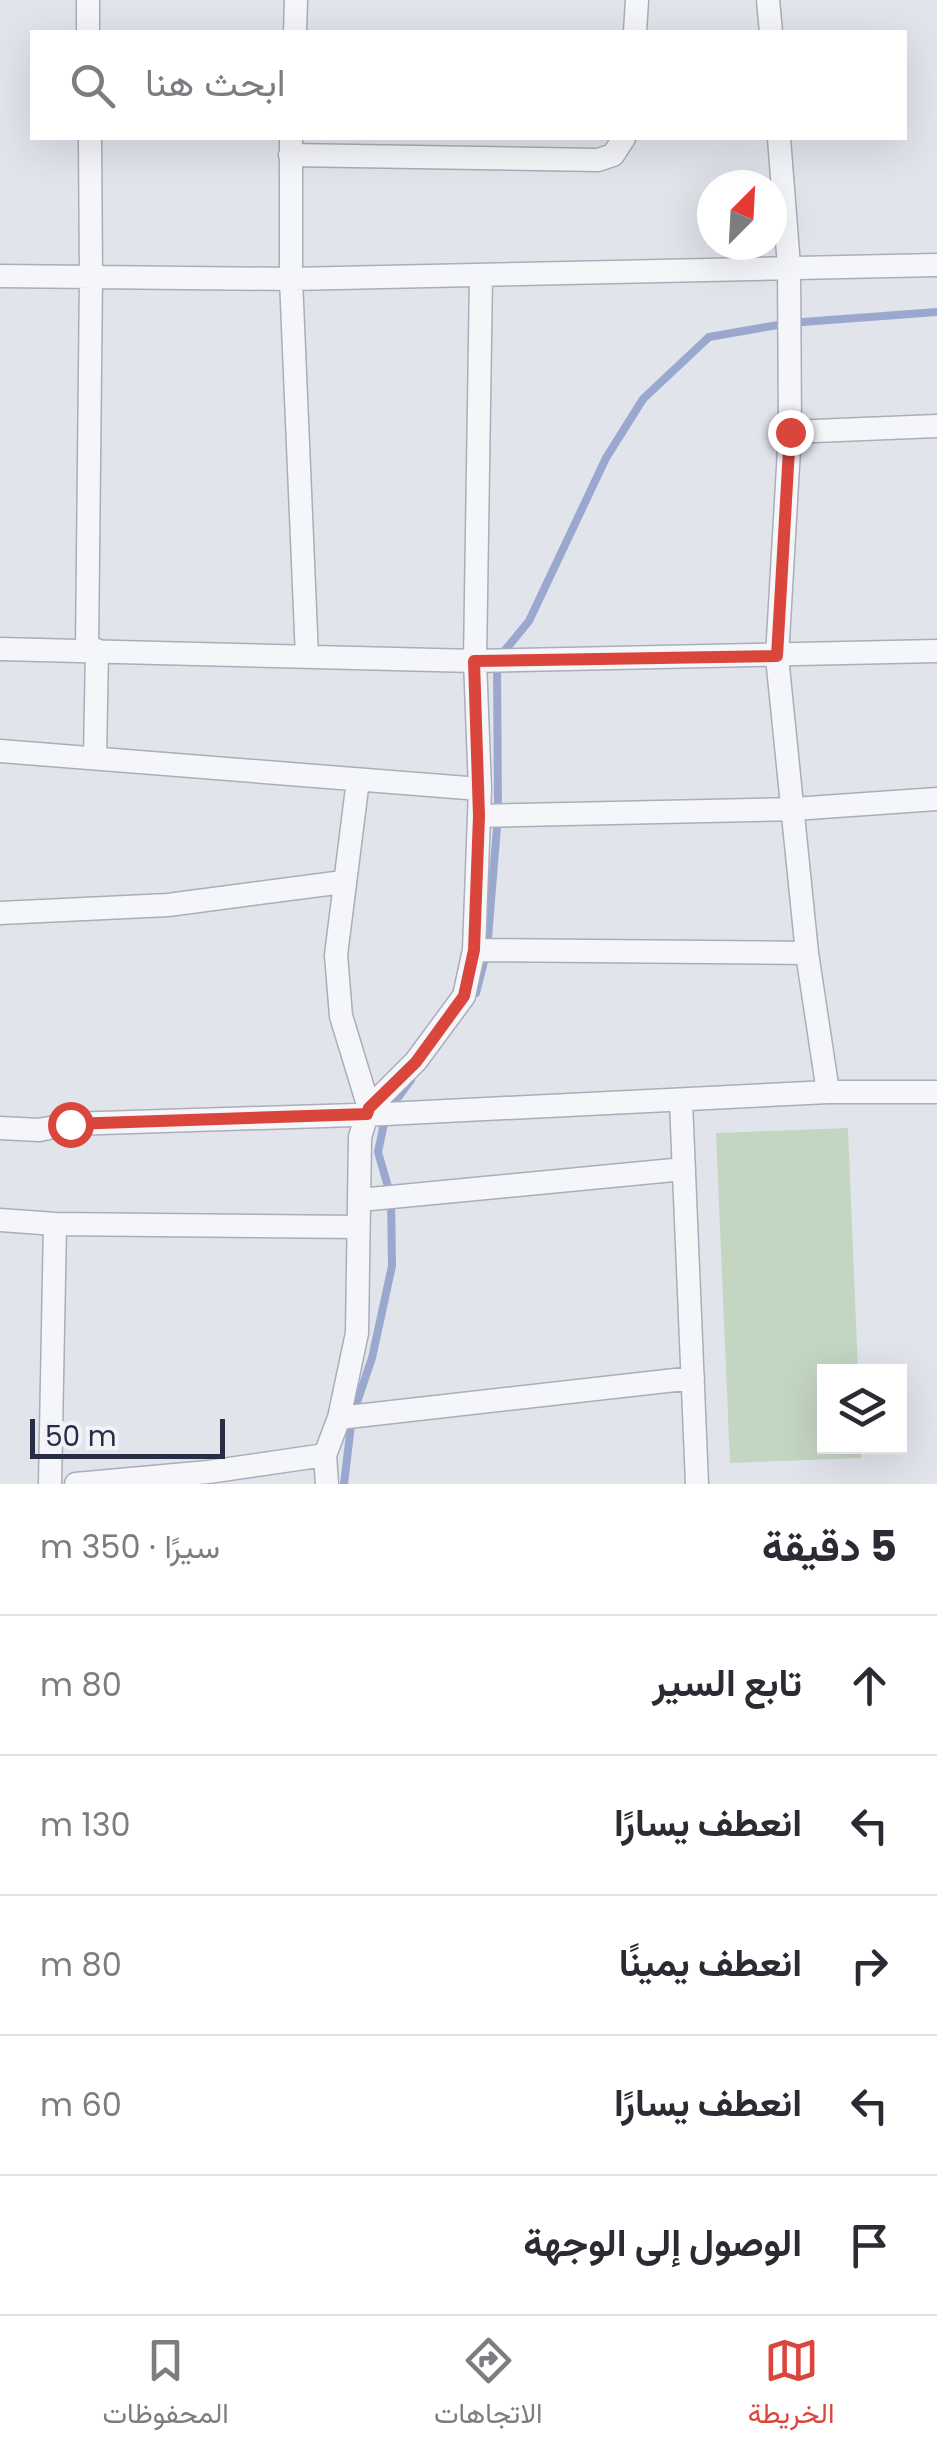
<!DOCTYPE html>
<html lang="ar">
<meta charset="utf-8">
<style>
body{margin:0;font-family:Poppins,Vazirmatn,sans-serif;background:#f2f2f3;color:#2b2b33;direction:rtl}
.controls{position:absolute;right:30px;bottom:30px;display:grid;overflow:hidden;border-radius:0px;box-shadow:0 10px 40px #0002}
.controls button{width:90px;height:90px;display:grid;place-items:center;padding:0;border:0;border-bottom:2px solid #e1e1e2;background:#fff;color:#2b2b33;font:50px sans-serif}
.compass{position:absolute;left:697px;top:170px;width:90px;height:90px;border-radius:50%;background:#fff;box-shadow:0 10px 40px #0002;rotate:24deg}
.scale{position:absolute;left:30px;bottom:25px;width:195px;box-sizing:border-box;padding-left:10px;border:5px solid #282d46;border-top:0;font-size:28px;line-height:35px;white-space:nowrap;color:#282d46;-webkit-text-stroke:8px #f2f3f9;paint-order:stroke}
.stop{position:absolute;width:30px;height:30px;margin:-22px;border:8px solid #db463c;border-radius:50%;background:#fff}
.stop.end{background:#db463c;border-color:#fff;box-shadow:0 2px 10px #0008}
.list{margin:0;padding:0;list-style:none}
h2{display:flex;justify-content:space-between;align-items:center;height:130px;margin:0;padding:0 40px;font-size:42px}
h2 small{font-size:32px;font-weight:400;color:#7c7c81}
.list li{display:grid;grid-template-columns:65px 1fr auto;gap:30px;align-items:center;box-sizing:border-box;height:140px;padding:0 40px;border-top:2px solid #e1e1e2}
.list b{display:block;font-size:38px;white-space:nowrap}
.list em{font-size:32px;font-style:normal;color:#7c7c81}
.icon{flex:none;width:55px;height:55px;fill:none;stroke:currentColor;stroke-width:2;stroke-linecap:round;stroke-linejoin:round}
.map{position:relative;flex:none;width:937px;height:1484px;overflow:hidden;direction:ltr}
.search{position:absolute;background:#fff;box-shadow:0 10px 40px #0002;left:30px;right:30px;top:30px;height:110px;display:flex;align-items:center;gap:25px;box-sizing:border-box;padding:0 35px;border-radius:0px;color:#7c7c81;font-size:38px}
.sheet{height:830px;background:#fff}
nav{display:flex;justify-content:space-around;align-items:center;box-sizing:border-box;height:140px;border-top:2px solid #e1e1e2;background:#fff;font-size:28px;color:#7c7c81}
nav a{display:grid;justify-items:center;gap:5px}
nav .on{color:#db463c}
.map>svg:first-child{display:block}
</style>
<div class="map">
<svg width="937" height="1484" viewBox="0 0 937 1484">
<rect width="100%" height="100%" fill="#e2e4ec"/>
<path fill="#c3d6c2" d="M848,1128L858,1371L824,1372V1446L861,1447V1458L730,1463L716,1133Z"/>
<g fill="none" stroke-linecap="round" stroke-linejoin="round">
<path stroke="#9aa8cf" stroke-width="8" d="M476,993L487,950L498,815L497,660L529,621L606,458L643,399L709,337L789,323L937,312
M344,1484L352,1417L372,1358L392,1266L391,1197L378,1152L386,1114L411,1080"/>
<defs>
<path id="minor" d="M88,0V32
M768,0L771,32
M295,32L296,0
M635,32L637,0
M291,138V279L307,657
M779,138L789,266L790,432L777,657L807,953L828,1092
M290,155L598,160L613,155L624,138
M0,276L291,279L937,265
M790,432L937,426
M0,649L475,661L937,651
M87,649L91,276L90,138
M0,751L480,789
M95,757L97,650
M358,780L336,955L341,1016L369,1108
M479,816L794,809L937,799
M0,913L168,905L343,882
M474,950L807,953
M681,1101L697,1484
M0,1128L39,1130L70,1124L386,1114L828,1092H937
M360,1200L684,1169
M0,1220L55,1224L358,1227
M339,1418L693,1378
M325,1455L327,1484
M50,1484L55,1224
M76,1484L208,1472L325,1455L339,1418L357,1333L360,1137L369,1108L416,1061L464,996L474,950L480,789L475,661L481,276"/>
</defs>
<use href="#minor" stroke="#aaadba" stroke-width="25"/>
<use href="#minor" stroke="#f5f6f9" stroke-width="22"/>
</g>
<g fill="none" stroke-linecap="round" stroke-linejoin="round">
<path stroke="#db463c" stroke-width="12" d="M70,1124L367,1114L369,1108L416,1062L464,996L474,950L479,816L474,661L777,656L790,432"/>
</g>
</svg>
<div class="controls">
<button><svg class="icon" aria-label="layers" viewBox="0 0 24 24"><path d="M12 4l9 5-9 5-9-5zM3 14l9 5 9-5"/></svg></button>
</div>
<svg class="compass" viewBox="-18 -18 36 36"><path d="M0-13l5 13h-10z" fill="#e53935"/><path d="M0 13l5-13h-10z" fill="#7c7c81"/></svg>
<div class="scale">50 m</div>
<div class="stop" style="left:70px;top:1124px"></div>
<div class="stop end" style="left:790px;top:432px"></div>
<div class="search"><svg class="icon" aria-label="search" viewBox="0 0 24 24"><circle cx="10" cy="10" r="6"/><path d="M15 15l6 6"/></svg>ابحث هنا</div>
</div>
<section class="sheet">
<h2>5 دقيقة<small>سيرًا · 350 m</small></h2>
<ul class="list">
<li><svg class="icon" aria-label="ahead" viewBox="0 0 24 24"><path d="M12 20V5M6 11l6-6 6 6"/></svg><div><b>تابع السير</b></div><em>80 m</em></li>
<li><svg class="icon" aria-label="left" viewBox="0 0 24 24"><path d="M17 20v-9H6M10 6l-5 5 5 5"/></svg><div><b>انعطف يسارًا</b></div><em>130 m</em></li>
<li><svg class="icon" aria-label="right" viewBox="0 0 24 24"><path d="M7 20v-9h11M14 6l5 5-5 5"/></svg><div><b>انعطف يمينًا</b></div><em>80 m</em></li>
<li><svg class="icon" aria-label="left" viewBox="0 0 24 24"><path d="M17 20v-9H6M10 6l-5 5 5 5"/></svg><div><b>انعطف يسارًا</b></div><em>60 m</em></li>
<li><svg class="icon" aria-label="arrive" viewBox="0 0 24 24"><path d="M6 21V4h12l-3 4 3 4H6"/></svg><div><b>الوصول إلى الوجهة</b></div></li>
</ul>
</section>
<nav>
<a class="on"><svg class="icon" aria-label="map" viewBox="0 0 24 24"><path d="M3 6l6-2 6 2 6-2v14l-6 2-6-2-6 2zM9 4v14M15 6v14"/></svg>الخريطة</a>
<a><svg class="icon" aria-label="directions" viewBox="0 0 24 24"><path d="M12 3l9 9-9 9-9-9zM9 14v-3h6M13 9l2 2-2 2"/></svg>الاتجاهات</a>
<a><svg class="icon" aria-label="saved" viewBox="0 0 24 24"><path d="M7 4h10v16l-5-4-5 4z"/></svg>المحفوظات</a>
</nav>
